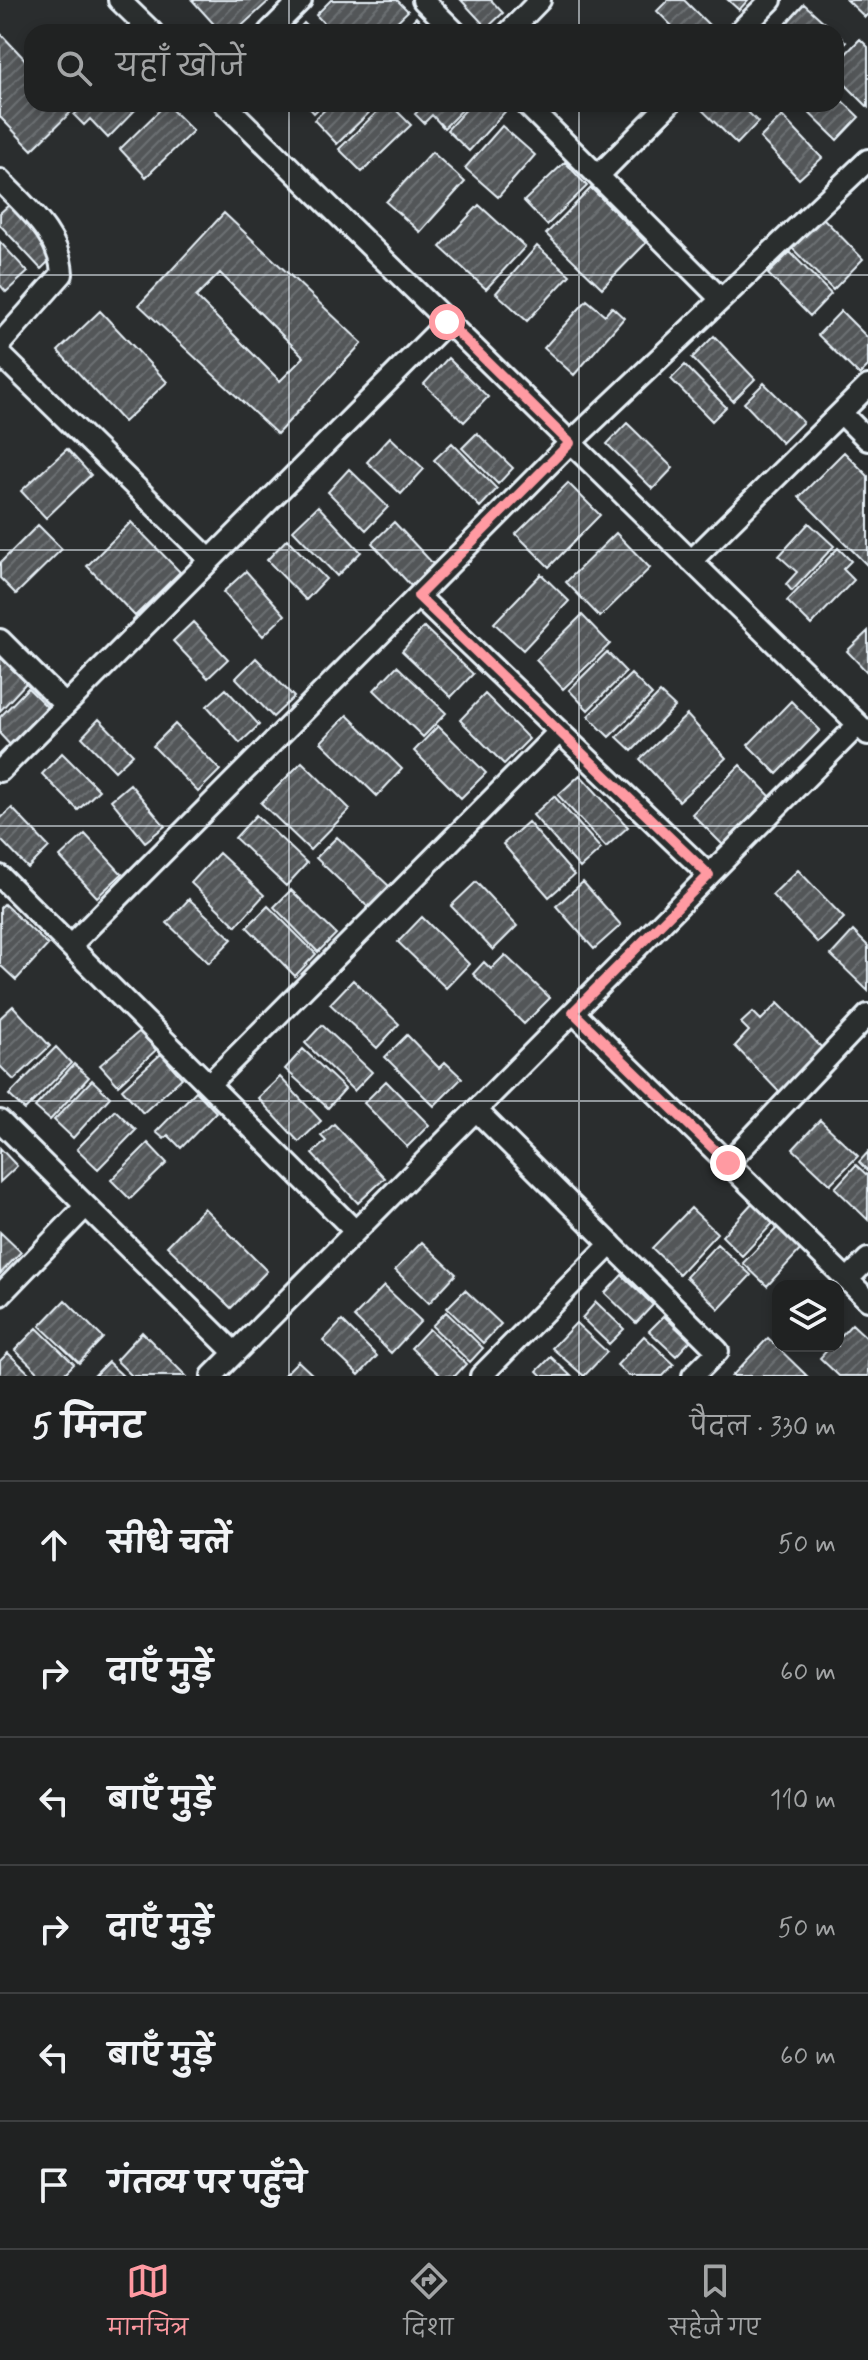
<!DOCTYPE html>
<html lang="hi">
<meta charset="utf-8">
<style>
body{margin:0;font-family:Mynerve,"Playpen Sans Deva",sans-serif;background:#2d2f2f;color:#f1f3f6}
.controls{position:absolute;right:24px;bottom:24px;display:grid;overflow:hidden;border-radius:16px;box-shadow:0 4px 12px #0003}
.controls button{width:72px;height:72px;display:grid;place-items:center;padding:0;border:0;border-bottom:2px solid #3d3f40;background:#202222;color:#f1f3f6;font:40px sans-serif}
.stop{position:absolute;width:24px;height:24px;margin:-18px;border:6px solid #ff9aa2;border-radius:50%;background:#fff}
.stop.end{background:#ff9aa2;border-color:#fff;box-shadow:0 2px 8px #0008}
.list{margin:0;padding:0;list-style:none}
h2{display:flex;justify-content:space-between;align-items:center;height:104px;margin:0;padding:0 32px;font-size:34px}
h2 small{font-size:26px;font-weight:400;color:#a2a4a5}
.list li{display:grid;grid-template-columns:52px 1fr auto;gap:24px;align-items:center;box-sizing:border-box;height:128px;padding:0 32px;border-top:2px solid #3d3f40}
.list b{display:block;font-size:30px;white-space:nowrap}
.list em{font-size:26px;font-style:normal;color:#a2a4a5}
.icon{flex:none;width:44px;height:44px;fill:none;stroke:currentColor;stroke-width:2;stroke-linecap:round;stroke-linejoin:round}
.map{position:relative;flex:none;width:868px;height:1376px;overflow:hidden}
.search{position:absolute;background:#202222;box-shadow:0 4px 12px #0003;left:24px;right:24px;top:24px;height:88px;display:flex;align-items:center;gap:20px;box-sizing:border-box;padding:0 28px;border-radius:24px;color:#a2a4a5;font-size:30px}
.sheet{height:872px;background:#202222}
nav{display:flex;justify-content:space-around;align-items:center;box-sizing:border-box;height:112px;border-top:2px solid #3d3f40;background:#202222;font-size:22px;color:#a2a4a5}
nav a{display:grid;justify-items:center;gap:4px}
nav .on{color:#ff9aa2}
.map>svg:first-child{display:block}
</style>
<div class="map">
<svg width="868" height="1376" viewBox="0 0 868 1376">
<defs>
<pattern id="building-hatch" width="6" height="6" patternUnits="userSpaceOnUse" patternTransform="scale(2)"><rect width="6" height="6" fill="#535759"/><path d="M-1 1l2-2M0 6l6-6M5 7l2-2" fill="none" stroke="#6c7072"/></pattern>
</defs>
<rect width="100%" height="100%" fill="#2a2d2e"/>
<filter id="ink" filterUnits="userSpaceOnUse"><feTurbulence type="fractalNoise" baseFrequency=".0125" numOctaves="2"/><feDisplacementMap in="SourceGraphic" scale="16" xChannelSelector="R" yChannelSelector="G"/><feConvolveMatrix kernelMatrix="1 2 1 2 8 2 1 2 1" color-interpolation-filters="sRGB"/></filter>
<g filter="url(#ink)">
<path fill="url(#building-hatch)" stroke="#e8f1f8" stroke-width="2" fill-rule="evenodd" d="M192,0H270L235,32H221Z
M331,0H397L408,11L386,32H332L316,15Z
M461,0H491L503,13L487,28Z
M668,0H684L714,30L678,32L657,11Z
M728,0H748L739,10Z
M847,0H868V14L865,17Z
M804,4L835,32H793L785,25Z
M416,17L431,32H402Z
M304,23L313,32H296Z
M0,33L32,67V104H67L73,110L32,150L0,117Z
M836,33L846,42L836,52Z
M860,39L868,47V107L836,75V64Z
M836,95L859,117L837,140L800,104H836Z
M85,104H141L108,138L90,119L84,125L74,115Z
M166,104L193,131L146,177L120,149Z
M306,104H323L314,113Z
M331,104H378L337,144L314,120Z
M385,104H390L411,125L362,172L339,149Z
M425,104H468L444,128L432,115L424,123L415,114Z
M471,104H512L469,151L447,130Z
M696,104H740L758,122L737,144Z
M782,116L822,158L799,179L760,138Z
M502,126L535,155L498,197L465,168Z
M432,152L465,182L420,232L386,202Z
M565,162L587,186L547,225L524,201Z
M591,188L646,243L602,288L546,234Z
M10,204L56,254L41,269L0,225V213Z
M479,205L525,247L486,289L440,247Z
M224,213L362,343L277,434L139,305ZM220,273L304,357L280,381L196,297Z
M823,218L863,259L833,290L792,248Z
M0,242L28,272L6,292L0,285Z
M537,246L570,275L527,321L496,293Z
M790,252L831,294L810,316L768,274Z
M587,300L605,315L612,307L624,318L574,375L544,348Z
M100,311L167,382L124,422L58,351Z
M841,311L868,338V366L859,375L818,335Z
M714,336L755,379L733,401L692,358Z
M448,358L488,397L464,422L424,384Z
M685,365L726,407L712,421L671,379Z
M764,383L803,422L782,443L744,403Z
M627,423L673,468L653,489L607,444Z
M477,433L513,468L498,484L462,448Z
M390,437L424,469L401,494L367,462Z
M452,443L497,489L480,507L434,460Z
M67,449L91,475L46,518L21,491Z
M844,452L868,476V566L799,497Z
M349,469L388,507L366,530L328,492Z
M568,483L600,515L549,567L516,534Z
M318,506L361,552L337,576L293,530Z
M131,522L180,572L135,616L87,566Z
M394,522L436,567L413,588L372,543Z
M809,523L834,546L792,591L786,584L797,572L779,556Z
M38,525L62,549L16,594L0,578V563Z
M616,533L650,568L600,617L566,582Z
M287,539L326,579L306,600L267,560Z
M838,548L851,561L843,569L854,580L811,625L787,601Z
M246,571L285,615L263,636L223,592Z
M541,574L569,601L523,650L494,623Z
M582,615L610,644L563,689L536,660Z
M193,622L228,659L208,678L173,641Z
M424,627L473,674L451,697L402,651Z
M868,631V673L847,651Z
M607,652L626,672L588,710L569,690Z
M0,657L27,682L0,711Z
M256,658L294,697L273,717L236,678Z
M397,666L446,713L423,737L374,690Z
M631,674L652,695L609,737L588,716Z
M28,688L49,709L12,747L0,734V717Z
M226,689L259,725L240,743L207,706Z
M660,693L675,707L632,751L617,737Z
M485,694L529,739L504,764L460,720Z
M791,701L820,730L777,774L748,745Z
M347,715L402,769L377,796L321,742Z
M687,715L726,758L679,801L640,759Z
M99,719L133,754L115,771L82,737Z
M175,724L220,770L198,792L153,746Z
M438,726L486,773L461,798L414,751Z
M62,753L99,790L78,810L42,774Z
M302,762L350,809L310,850L261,803Z
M740,765L771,797L723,845L692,814Z
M580,775L628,827L606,847L558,795Z
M130,784L165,826L145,842L111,800Z
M554,796L601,849L580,868L533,815Z
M12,808L49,847L28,868L0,839V819Z
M256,815L307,863L286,886L235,838Z
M528,822L574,875L549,897L503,844Z
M85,834L122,874L97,897L60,857Z
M337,837L389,886L369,908L316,858Z
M219,853L264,895L236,926L191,883Z
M798,870L844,918L818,943L772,895Z
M476,882L517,926L493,950L451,906Z
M583,882L621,925L594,949L556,906Z
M291,890L336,934L318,952L274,907Z
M189,899L232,939L209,963L167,923Z
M4,904L48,945L16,980L0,965V908Z
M268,906L316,954L295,976L247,927Z
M422,917L469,964L446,988L398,942Z
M853,931L868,946V991L831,955Z
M505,955L550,998L524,1024L473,974L484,962L491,969Z
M353,980L399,1024L377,1048L330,1004Z
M778,1003L827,1053L783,1096L735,1046L749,1031L741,1023L753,1012L761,1020Z
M13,1006L50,1046L14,1080L0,1066V1018Z
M322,1025L372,1072L354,1091L305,1043Z
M140,1031L156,1050L118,1085L100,1065Z
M407,1035L439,1068L445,1062L462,1078L434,1106L385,1057Z
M56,1047L71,1063L25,1110L9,1095Z
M303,1049L345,1089L328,1108L285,1069Z
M161,1054L182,1078L143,1113L122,1089Z
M74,1064L89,1077L50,1120L35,1107Z
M280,1077L321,1121L299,1142L258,1098Z
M92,1080L110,1097L73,1138L54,1120Z
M386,1081L429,1125L407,1147L364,1103Z
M196,1091L216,1112L181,1148L168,1135L164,1139L156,1132Z
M115,1110L136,1130L98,1169L77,1149Z
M820,1120L858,1156L830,1184L793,1149Z
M334,1124L385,1178L358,1203L312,1154L326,1141L321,1136Z
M148,1143L167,1163L130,1199L111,1180Z
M0,1148L17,1166L0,1182Z
M868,1152V1171L859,1162Z
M856,1165L868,1176V1220L835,1188Z
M754,1201L775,1221L742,1256L722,1236Z
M204,1208L267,1271L231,1308L167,1246Z
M691,1208L717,1233L679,1274L652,1248Z
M780,1225L803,1247L767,1286L743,1263Z
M0,1232L21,1252L0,1274Z
M422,1242L456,1274L429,1303L395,1270Z
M717,1244L751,1275L719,1309L686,1277Z
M622,1275L653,1305L636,1323L605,1293Z
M384,1286L421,1321L391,1353L354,1317Z
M465,1290L501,1324L483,1343L447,1308Z
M65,1300L103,1338L79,1363L40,1326Z
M596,1302L624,1329L609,1344L582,1318Z
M446,1312L483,1348L470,1362L432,1326Z
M664,1316L690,1341L676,1356L649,1331Z
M342,1321L377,1356L359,1375L323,1341Z
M576,1323L607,1352L584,1376L552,1348Z
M852,1324L868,1339V1376H839L820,1358L831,1346H838V1339Z
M37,1328L74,1364L62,1376H42L15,1350Z
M429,1329L466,1364L455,1376H441L411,1348Z
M142,1332L186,1376H132L116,1360Z
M644,1336L674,1364L663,1376H629L617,1365Z
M768,1338L807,1376H732Z
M8,1353L32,1376H0V1361Z
M551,1357L571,1376H542L537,1371Z
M298,1361L314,1376H283Z
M108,1362L123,1376H94Z"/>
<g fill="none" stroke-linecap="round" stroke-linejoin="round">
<defs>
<path id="street" d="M119,0L152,32
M423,0L455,32
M269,32L301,0
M509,32L540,0
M739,32L771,0
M225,104L868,734
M526,104L721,299
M598,176L669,104
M0,180C26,208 60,234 62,274L0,344
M0,354L210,560
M841,413L868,440
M691,561L868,386
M418,596L709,875
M0,640L65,705
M0,771L447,322
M0,876L355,1231
M70,946L570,443L868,160
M573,1012L868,1300
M209,1084L559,732
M476,1110L718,1351L693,1376
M0,1121L235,1353
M728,1163L868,1015
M847,1280L868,1259
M0,1295L86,1206
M212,1376L858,725
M481,1376L611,1244"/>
</defs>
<use href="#street" stroke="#e8f1f8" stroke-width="26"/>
<use href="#street" stroke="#2a2d2e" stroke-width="20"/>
</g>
</g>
<g fill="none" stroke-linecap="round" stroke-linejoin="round" filter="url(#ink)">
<path stroke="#ff9aa2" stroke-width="10" d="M447,322L570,443L418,596L709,875L573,1012L728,1163"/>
</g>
<path fill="none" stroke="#e8f1f8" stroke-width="2" stroke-opacity="0.55" d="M289,0V32M579,0V32M289,104V1376M579,104V1376M0,275H868M0,550H868M0,826H868M0,1101H868"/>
</svg>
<div class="controls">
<button><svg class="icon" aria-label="layers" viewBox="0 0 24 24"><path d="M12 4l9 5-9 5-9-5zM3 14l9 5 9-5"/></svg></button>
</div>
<div class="stop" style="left:447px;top:322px"></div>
<div class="stop end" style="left:728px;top:1163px"></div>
<div class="search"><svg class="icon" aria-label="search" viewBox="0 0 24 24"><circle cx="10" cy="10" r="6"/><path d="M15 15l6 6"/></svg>यहाँ खोजें</div>
</div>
<section class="sheet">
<h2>5 मिनट<small>पैदल · 330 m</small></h2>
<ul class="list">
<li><svg class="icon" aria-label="ahead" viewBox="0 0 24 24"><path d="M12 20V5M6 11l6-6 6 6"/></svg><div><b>सीधे चलें</b></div><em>50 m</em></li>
<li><svg class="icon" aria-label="right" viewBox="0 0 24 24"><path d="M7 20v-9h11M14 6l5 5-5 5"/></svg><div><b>दाएँ मुड़ें</b></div><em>60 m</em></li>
<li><svg class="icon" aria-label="left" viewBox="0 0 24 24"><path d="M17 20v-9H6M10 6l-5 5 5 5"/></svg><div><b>बाएँ मुड़ें</b></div><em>110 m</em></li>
<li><svg class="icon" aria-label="right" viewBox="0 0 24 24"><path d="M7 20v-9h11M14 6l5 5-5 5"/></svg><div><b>दाएँ मुड़ें</b></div><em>50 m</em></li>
<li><svg class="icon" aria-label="left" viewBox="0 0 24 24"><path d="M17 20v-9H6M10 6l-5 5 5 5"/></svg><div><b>बाएँ मुड़ें</b></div><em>60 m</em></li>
<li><svg class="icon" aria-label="arrive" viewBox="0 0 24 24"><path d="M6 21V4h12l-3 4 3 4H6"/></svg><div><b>गंतव्य पर पहुँचे</b></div></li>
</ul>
</section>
<nav>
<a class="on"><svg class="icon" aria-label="map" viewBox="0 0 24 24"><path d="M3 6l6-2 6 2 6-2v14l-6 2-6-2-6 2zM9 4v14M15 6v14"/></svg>मानचित्र</a>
<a><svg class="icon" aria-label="directions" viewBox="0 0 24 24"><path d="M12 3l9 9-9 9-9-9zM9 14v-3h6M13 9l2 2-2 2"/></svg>दिशा</a>
<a><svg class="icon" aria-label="saved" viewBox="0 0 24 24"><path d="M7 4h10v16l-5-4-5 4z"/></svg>सहेजे गए</a>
</nav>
